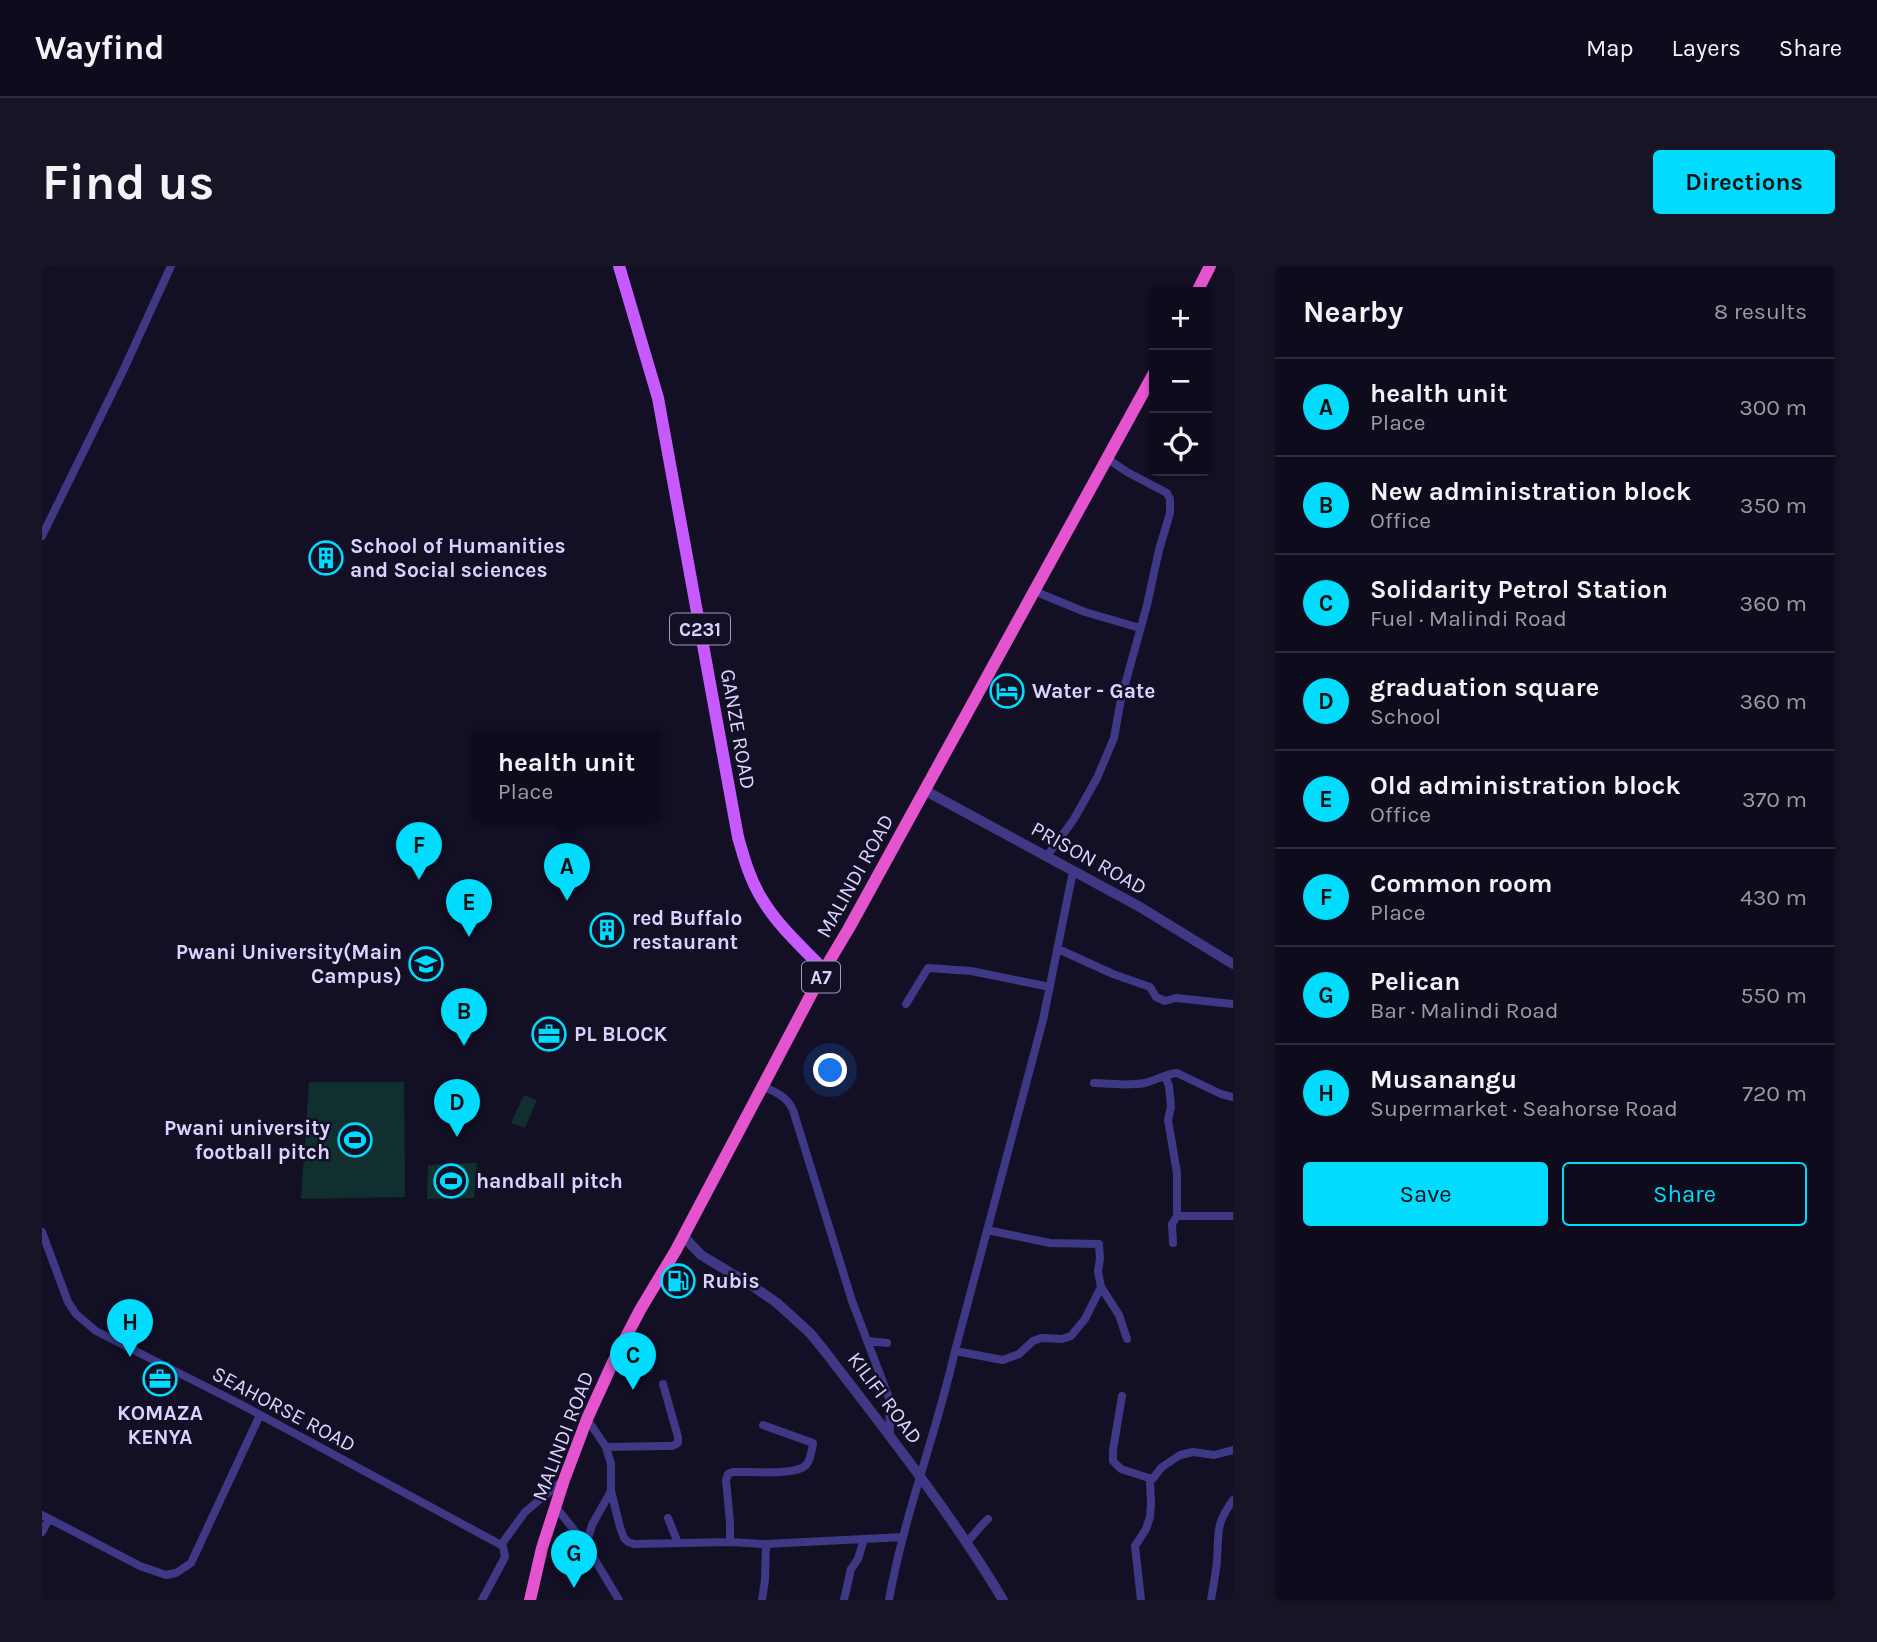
<!DOCTYPE html>
<meta charset="utf-8">
<style>
body{margin:0;font-family:Karla,sans-serif;background:#171425;color:#f1f3f6}
.controls{position:absolute;right:21px;top:21px;display:grid;overflow:hidden;border-radius:7px;box-shadow:0 2px 5px #0004}
.controls button{width:63px;height:63px;display:grid;place-items:center;padding:0;border:0;border-bottom:2px solid #2e2b3b;background:#0e0b1c;color:#f1f3f6;font:35px sans-serif}
.you{position:absolute;left:789px;top:805px;width:24px;height:24px;margin:-18px;border:5px solid #fff;border-radius:50%;background:#1a73e8;box-shadow:0 0 0 10px #1a73e833}
.badge{display:grid;place-items:center;width:46px;height:46px;border-radius:50%;background:#00dbfe;color:#111;font-size:23px;font-weight:700}
.pin{position:absolute;translate:-50% -58px;filter:drop-shadow(0 2px 4px #0008)}
.pin::after{content:'';position:absolute;top:37px;width:24px;height:21px;background:inherit;clip-path:polygon(0 0,100% 0,50% 100%)}
.popup{position:absolute;left:430px;top:464px;width:189px;height:91px;box-sizing:border-box;display:grid;place-content:center;border-radius:7px;background:#0e0b1c;filter:drop-shadow(0 2px 5px #0005);font-size:23px;white-space:nowrap;color:#9b9ba3}
.popup b{font-size:26px;color:#f1f3f6}
.popup::after{content:'';position:absolute;left:50%;top:100%;margin-left:-14px;border:14px solid transparent;border-top-color:#0e0b1c}
.list{margin:0;padding:0;list-style:none}
h2{display:flex;justify-content:space-between;align-items:center;height:91px;margin:0;padding:0 28px;font-size:30px}
h2 small{font-size:23px;font-weight:400;color:#9b9ba3}
.list li{display:grid;grid-template-columns:46px 1fr auto;gap:21px;align-items:center;box-sizing:border-box;height:98px;padding:0 28px;border-top:2px solid #2e2b3b}
.list b{display:block;font-size:26px;white-space:nowrap}
.list p{margin:0;font-size:23px;white-space:nowrap;color:#9b9ba3}
.list em{font-size:23px;font-style:normal;color:#9b9ba3}
.actions{display:flex;gap:14px;padding:21px 28px}
.actions a{flex:1;padding:16px 0;border:2px solid #00dbfe;border-radius:7px;text-align:center;font-size:24px;color:#00dbfe}
.actions .main{background:#00dbfe;color:#111}
.icon{flex:none;width:38px;height:38px;fill:none;stroke:currentColor;stroke-width:2;stroke-linecap:round;stroke-linejoin:round}
.map{position:relative;flex:none;width:1191px;height:1334px;overflow:hidden;border-radius:7px}
header{display:flex;align-items:center;gap:42px;box-sizing:border-box;height:98px;padding:0 35px;background:#0e0b1c;border-bottom:2px solid #2e2b3b}
header strong{font-size:33px}
nav{display:flex;gap:38px;margin-inline-start:auto;font-size:24px}
.intro{display:flex;align-items:center;justify-content:space-between;box-sizing:border-box;height:168px;padding:0 42px}
h1{margin:0;font-size:49px}
.button{padding:18px 32px;border-radius:7px;background:#00dbfe;color:#111;font-size:24px;font-weight:700}
main{display:flex;gap:42px;padding:0 42px}
aside{flex:1;background:#0e0b1c;border-radius:7px;box-shadow:0 2px 5px #0004}
.map>svg:first-child{display:block}
</style>
<header>
<strong>Wayfind</strong>
<nav><a>Map</a><a>Layers</a><a>Share</a></nav>
</header>
<div class="intro"><h1>Find us</h1><a class="button">Directions</a></div>
<main>
<div class="map">
<svg width="1191" height="1334" viewBox="0 0 1191 1334">
<rect width="100%" height="100%" fill="#130f25"/>
<path fill="#122f2f" d="M267,816H362L363,931L259,933Z
M482,829L495,834L483,862L469,857Z
M435,897L432,932L385,933L386,899Z"/>
<g fill="none" stroke-linecap="round" stroke-linejoin="round">
<path stroke="#3f3985" stroke-width="8" d="M0,270L81,105L129,0
M992,325L1043,346L1098,362
M1005,590L1032,553L1055,512L1072,472L1079,433L1105,339L1117,284L1128,247V233L1125,227L1085,206L1066,193
M1016,683L1071,708L1108,721L1114,731L1123,735L1134,732L1191,738
M864,738L886,702L929,705L1008,721
M1123,810L1127,820L1129,841L1126,854L1135,907V950
M1052,817C1070,818 1086,820 1103,817C1114,814 1124,808 1135,807L1179,828L1191,831
M720,820C733,826 745,830 751,844L810,1035L847,1132L848,1171
M0,966L26,1036L34,1048L54,1065L200,1139L461,1280L463,1291L440,1334
M1131,977L1130,958L1135,950H1191
M1059,1021L1077,1049L1085,1073
M826,1075L845,1077
M913,1085L961,1094L977,1088L991,1075L999,1072L1020,1073L1029,1070L1043,1053L1059,1021L1056,1005L1058,993L1057,978L1008,977L945,964
M1080,1130L1071,1184V1195L1079,1203L1110,1213
M545,1153L564,1181L569,1198V1225L578,1261L582,1272L586,1276L592,1278L688,1276L724,1278L861,1271
M564,1181L623,1180H630L636,1177V1171L621,1118
M513,1240L544,1279L577,1334
M0,1249L98,1300L124,1309L134,1307L149,1297L218,1149
M626,1252L636,1277
M0,1266L7,1253
M688,1276V1257L684,1214L686,1208L691,1206C707,1205 754,1210 764,1199C769,1193 770,1184 771,1177L721,1159
M925,1276C933,1268 938,1260 946,1253
M459,1279L483,1246L519,1216
M544,1279L550,1259L569,1225
M720,1334L723,1314L724,1278
M802,1334L809,1303L816,1293L822,1273
M847,1334C862,1249 894,1169 913,1085L1001,754L1031,605
M1099,1334L1093,1280L1104,1263L1108,1251L1109,1238L1108,1216L1120,1201L1138,1189L1151,1186L1172,1189L1191,1184
M1169,1334C1171,1321 1174,1307 1175,1294C1177,1266 1173,1259 1191,1234"/>
<path stroke="#3f3985" stroke-width="10" d="M882,524L1098,641L1191,698
M641,970L659,989L709,1019L735,1037L768,1067L785,1088C846,1168 909,1247 961,1334"/>
<path stroke="#c75aff" stroke-width="12" d="M577,0L616,132L696,571C702,592 708,614 720,633C736,660 761,682 782,704"/>
<path stroke="#e354ce" stroke-width="12" d="M1155,26L1168,0
M488,1334L500,1282L522,1214L545,1153L571,1096L598,1044L634,984L782,704L807,662L1112,107"/>
</g>
<defs>
<symbol id="building-ring" viewBox="-11 -11 22 22"><circle r="9.5" fill="#130f25" stroke="#00dbfe" stroke-width="1.5"/><path d="M-4-6H4V6H1V3H-1V6H-4ZM-2.5-4.3h1.7v1.8h-1.7ZM.8-4.3h1.7v1.8H.8ZM-2.5-1h1.7V.8h-1.7ZM.8-1h1.7V.8H.8Z" fill="#00dbfe"/></symbol>
<symbol id="hotel-ring" viewBox="-11 -11 22 22"><circle r="9.5" fill="#130f25" stroke="#00dbfe" stroke-width="1.5"/><path d="M-6-4.5h1.5V1H6V5H4.5V3h-9V5H-6ZM-4 0a1.8 1.8 0 1 1 3.6 0ZM.5 0V-2.5h3Q6-2.5 6 0Z" fill="#00dbfe"/></symbol>
<symbol id="university-ring" viewBox="-11 -11 22 22"><circle r="9.5" fill="#130f25" stroke="#00dbfe" stroke-width="1.5"/><path d="M0-5L7-2L0 1L-7-2ZM-4 1L0 2.5L4 1V4Q0 6-4 4Z" fill="#00dbfe"/></symbol>
<symbol id="office-ring" viewBox="-11 -11 22 22"><circle r="9.5" fill="#130f25" stroke="#00dbfe" stroke-width="1.5"/><path d="M-6-3h4V-5.5h4V-3h4V5H-6ZM-1-4.5V-3h2v-1.5ZM-6 0V1H6V0Z" fill="#00dbfe"/></symbol>
<symbol id="stadium-ring" viewBox="-11 -11 22 22"><circle r="9.5" fill="#130f25" stroke="#00dbfe" stroke-width="1.5"/><path d="M0-5a6.5 5 0 1 0 0 10a6.5 5 0 1 0 0-10ZM-3.5-1.8h7v3.6h-7Z" fill="#00dbfe"/></symbol>
<symbol id="fuel-ring" viewBox="-11 -11 22 22"><circle r="9.5" fill="#130f25" stroke="#00dbfe" stroke-width="1.5"/><path d="M-5.5-6h7V0h2V4h1.3V-2.5L3-4.5l.8-.8L6-3V5H2.5V1h-1V6h-7ZM-4.2-4.7v3.2H.2V-4.7Z" fill="#00dbfe"/></symbol>
</defs>
<g fill-rule="evenodd">
<use href="#building-ring" x="265" y="273" width="38" height="38"/>
<use href="#hotel-ring" x="946" y="406" width="38" height="38"/>
<use href="#building-ring" x="546" y="645" width="38" height="38"/>
<use href="#university-ring" x="365" y="679" width="38" height="38"/>
<use href="#office-ring" x="488" y="749" width="38" height="38"/>
<use href="#stadium-ring" x="294" y="855" width="38" height="38"/>
<use href="#stadium-ring" x="390" y="896" width="38" height="38"/>
<use href="#fuel-ring" x="617" y="996" width="38" height="38"/>
<use href="#office-ring" x="99" y="1094" width="38" height="38"/>
</g>
<g text-anchor="middle" stroke-width="5" stroke-linejoin="round" paint-order="stroke">
<g fill="#130f25" stroke="#9e98be" stroke-width="2">
<rect x="628" y="347.5" width="60" height="31" rx="5"/>
<rect x="760" y="695.5" width="38" height="31" rx="5"/>
</g>
<g font-size="19" font-weight="bold" fill="#dad3ff">
<text x="658" y="370">C231</text>
<text x="779" y="718">A7</text>
</g>
<g font-size="21" font-weight="bold" fill="#dad3ff" stroke="#130f25" text-anchor="start">
<text x="308" y="287">School of Humanities<tspan x="308" dy="24">and Social sciences</tspan></text>
<text x="990" y="432">Water - Gate</text>
<text x="590" y="659">red Buffalo<tspan x="590" dy="24">restaurant</tspan></text>
<text x="360" y="693" text-anchor="end">Pwani University(Main<tspan x="360" dy="24">Campus)</tspan></text>
<text x="532" y="775">PL BLOCK</text>
<text x="288" y="869" text-anchor="end">Pwani university<tspan x="288" dy="24">football pitch</tspan></text>
<text x="434" y="922">handball pitch</text>
<text x="660" y="1022">Rubis</text>
<text x="118" y="1154" text-anchor="middle">KOMAZA<tspan x="118" dy="24">KENYA</tspan></text>
</g>
<g font-size="21" fill="#dad3ff" stroke="#130f25">
<text transform="translate(696 463) rotate(80)" y="7">GANZE ROAD</text>
<text transform="translate(1047 592) rotate(29)" y="7">PRISON ROAD</text>
<text transform="translate(813 610) rotate(-61)" y="7">MALINDI ROAD</text>
<text transform="translate(843 1132) rotate(53)" y="7">KILIFI ROAD</text>
<text transform="translate(242 1143) rotate(28)" y="7">SEAHORSE ROAD</text>
<text transform="translate(521 1170) rotate(-69)" y="7">MALINDI ROAD</text>
</g>
</g>
</svg>
<div class="controls">
<button>+</button>
<button>−</button>
<button><svg class="icon" aria-label="locate" viewBox="0 0 24 24"><circle cx="12" cy="12" r="6"/><path d="M12 2v4M12 18v4M2 12h4M18 12h4"/></svg></button>
</div>
<div class="you"></div>
<div class="pin badge" style="left:525px;top:635px">A</div>
<div class="popup"><b>health unit</b>Place</div>
<div class="pin badge" style="left:422px;top:780px">B</div>
<div class="pin badge" style="left:591px;top:1124px">C</div>
<div class="pin badge" style="left:415px;top:871px">D</div>
<div class="pin badge" style="left:427px;top:671px">E</div>
<div class="pin badge" style="left:377px;top:614px">F</div>
<div class="pin badge" style="left:532px;top:1322px">G</div>
<div class="pin badge" style="left:88px;top:1091px">H</div>
</div>
<aside>
<h2>Nearby<small>8 results</small></h2>
<ul class="list">
<li><span class="badge">A</span><div><b>health unit</b><p>Place</p></div><em>300 m</em></li>
<li><span class="badge">B</span><div><b>New administration block</b><p>Office</p></div><em>350 m</em></li>
<li><span class="badge">C</span><div><b>Solidarity Petrol Station</b><p>Fuel · Malindi Road</p></div><em>360 m</em></li>
<li><span class="badge">D</span><div><b>graduation square</b><p>School</p></div><em>360 m</em></li>
<li><span class="badge">E</span><div><b>Old administration block</b><p>Office</p></div><em>370 m</em></li>
<li><span class="badge">F</span><div><b>Common room</b><p>Place</p></div><em>430 m</em></li>
<li><span class="badge">G</span><div><b>Pelican</b><p>Bar · Malindi Road</p></div><em>550 m</em></li>
<li><span class="badge">H</span><div><b>Musanangu</b><p>Supermarket · Seahorse Road</p></div><em>720 m</em></li>
</ul>
<div class="actions"><a class="main">Save</a><a>Share</a></div>
</aside>
</main>
